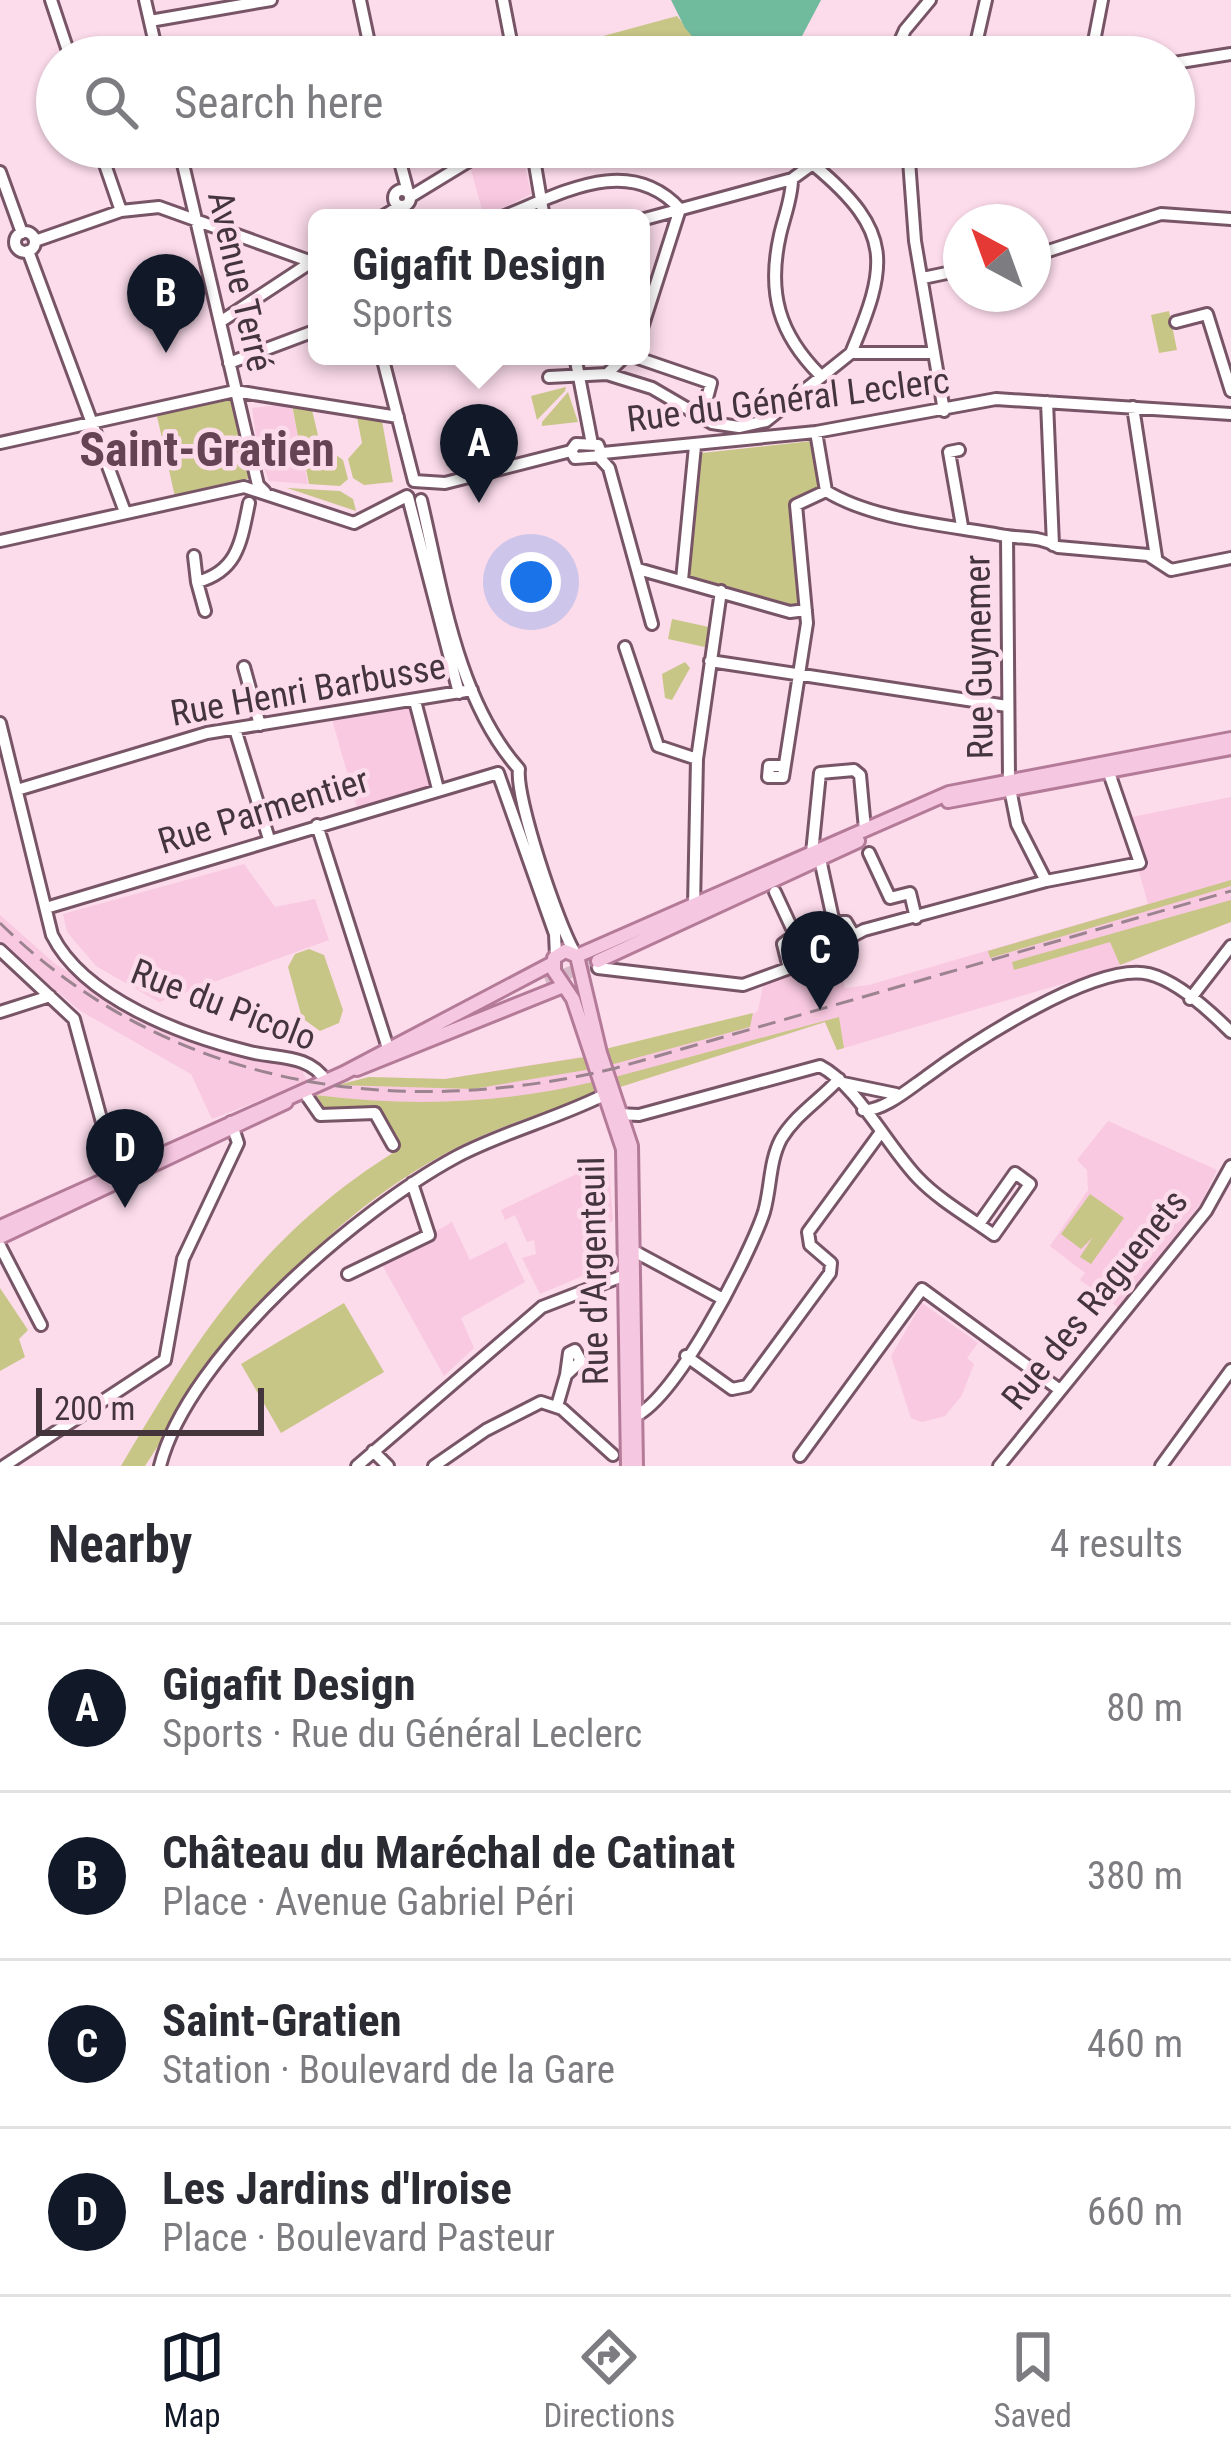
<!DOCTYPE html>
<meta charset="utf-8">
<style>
body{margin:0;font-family:"Roboto Condensed",sans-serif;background:#f7f7f7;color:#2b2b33}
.compass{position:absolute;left:943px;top:204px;width:108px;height:108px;border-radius:50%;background:#fff;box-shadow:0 3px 9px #0004;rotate:319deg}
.scale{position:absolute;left:36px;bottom:30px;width:228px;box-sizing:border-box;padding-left:12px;border:6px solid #44343c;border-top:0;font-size:33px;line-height:42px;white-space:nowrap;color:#44343c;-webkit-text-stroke:9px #fcdbeb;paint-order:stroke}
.you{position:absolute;left:531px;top:582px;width:42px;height:42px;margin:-30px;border:9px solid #fff;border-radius:50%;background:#1a73e8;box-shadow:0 0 0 18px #1a73e833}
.badge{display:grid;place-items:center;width:78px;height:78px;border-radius:50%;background:#111827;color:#fff;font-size:39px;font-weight:700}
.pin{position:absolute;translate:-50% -99px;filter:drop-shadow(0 3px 6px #0008)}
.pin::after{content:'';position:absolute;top:63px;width:42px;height:36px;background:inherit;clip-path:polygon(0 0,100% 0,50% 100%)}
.popup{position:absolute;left:308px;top:209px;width:342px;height:156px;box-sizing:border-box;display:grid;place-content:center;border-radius:18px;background:#fff;filter:drop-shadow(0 3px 9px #0005);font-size:39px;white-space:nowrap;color:#7c7c81}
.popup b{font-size:45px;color:#2b2b33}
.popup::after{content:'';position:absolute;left:50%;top:100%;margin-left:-24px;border:24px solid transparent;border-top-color:#fff}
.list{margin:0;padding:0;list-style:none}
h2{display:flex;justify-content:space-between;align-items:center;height:156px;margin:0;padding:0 48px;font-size:51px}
h2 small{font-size:39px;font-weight:400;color:#7c7c81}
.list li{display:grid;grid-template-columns:78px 1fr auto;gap:36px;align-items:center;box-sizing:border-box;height:168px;padding:0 48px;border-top:3px solid #e1e1e2}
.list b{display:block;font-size:45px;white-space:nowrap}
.list p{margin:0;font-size:39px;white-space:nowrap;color:#7c7c81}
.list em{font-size:39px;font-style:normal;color:#7c7c81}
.icon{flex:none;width:66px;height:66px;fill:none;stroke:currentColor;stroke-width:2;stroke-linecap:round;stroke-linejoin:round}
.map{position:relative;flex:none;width:1231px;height:1466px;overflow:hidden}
.search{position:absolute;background:#fff;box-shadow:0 3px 9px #0004;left:36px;right:36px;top:36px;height:132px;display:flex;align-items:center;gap:30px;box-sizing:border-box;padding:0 42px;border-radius:66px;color:#7c7c81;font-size:45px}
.sheet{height:828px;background:#fff}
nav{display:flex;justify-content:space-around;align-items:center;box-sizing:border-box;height:168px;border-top:3px solid #e1e1e2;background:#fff;font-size:33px;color:#7c7c81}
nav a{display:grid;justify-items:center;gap:6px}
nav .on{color:#111827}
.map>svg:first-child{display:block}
</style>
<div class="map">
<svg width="1231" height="1466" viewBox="0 0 1231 1466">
<rect width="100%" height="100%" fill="#fcdbeb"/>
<path fill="#f9c9e1" d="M499,147H521L531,194L484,217L470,166Z
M291,404L302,454L308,484L269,481L258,452L252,408Z
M413,706L431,785L357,808L332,719Z
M1231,797V921L1103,972L837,1050L825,1022L593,1095L392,1104L284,1091L212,1119L191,1074L79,1010L0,943V915L54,963L95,989L160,1023L300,1066L306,1079L338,1085L369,1077L445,1079L581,1057L585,1065L745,1019L758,1011L764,981L834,951L845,988L869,985L1148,904L1138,868L1149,866L1127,818Z
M244,864L275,907L315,899L329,940L159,1002L96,966L67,932L63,914Z
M1108,1121L1217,1170L1201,1203L1119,1308L1080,1280L1085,1273L1050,1246L1088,1190L1087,1170L1077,1160Z
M608,1159L613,1220L605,1228L610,1257L606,1266L540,1294L522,1258L536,1254L534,1240L527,1242L515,1215L505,1220L501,1210Z
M452,1222L470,1260L506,1242L525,1282L461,1318L474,1348L444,1376L381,1263Z
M922,1303L978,1343L967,1358L974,1364L962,1395L945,1416L922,1422L911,1418L891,1356Z"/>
<path fill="#c8c686" d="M677,16L710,57H632L624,49L609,57L596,38Z
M1169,311L1177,350L1159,353L1151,315Z
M566,387L565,391L537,420L531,396Z
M568,392L578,422L542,426V422Z
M231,398L251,478L175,497L157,416Z
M292,405L312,410L322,452L302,457Z
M357,417L382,421L393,482L364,485L353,478L348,459L362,443Z
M812,441L819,488L790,506L799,601L794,605L688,575L702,453Z
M332,452L343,460L348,479L340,486L309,484L304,459Z
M287,488L340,491L353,499L356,511Z
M672,619L709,627L705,647L668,639Z
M685,662L690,668L672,700L665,698L662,674Z
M1231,880V886L990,958L988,951Z
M1231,900V922L1120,965L1110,942L1014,970L1012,962Z
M309,949L324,955L343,1010L339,1023L320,1031L302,1018L288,967L295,954Z
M753,1013L750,1027L610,1065L605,1049Z
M839,1017L844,1048L837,1050L825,1022L617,1088L615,1077Z
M585,1057L592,1069L473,1089L338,1085L369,1077L445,1079Z
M597,1081L593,1095C550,1111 505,1124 464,1144C322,1213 228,1337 145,1466H121C198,1335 264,1233 396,1151L397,1136L382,1111L324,1107L316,1095C412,1107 503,1104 597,1081Z
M1090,1194L1124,1218L1091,1264L1080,1257L1093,1237L1081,1249L1061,1234Z
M0,1288L28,1330L19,1339L25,1357L0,1371Z
M344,1303L384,1372L281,1433L241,1364Z"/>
<path fill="#70ba9d" d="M671,0H821L791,57H710L685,28Z"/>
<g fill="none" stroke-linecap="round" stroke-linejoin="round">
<path stroke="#d7bac8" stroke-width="12" stroke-dasharray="12 6" stroke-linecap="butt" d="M546,982L598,961"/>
<defs>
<path id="minor" d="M51,0L70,57
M145,0L158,57
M360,0L372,57
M503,0L514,57
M150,21L271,0
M893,57L905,30L930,0
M973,57L986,0
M1091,57L1102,0
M1174,63L1231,54
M99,147L121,211
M179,147L258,485L265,492
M396,147L408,192
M532,147L544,218
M908,147L915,241L944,411
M815,166C894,232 888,265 851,353
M0,172L22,233
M792,179C792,198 784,217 780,235C767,293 779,334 820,375
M394 198a8 8 0 1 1 16 0a8 8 0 1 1-16 0Z
M410,197L492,147
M380,218L400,206
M500,218C559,195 628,152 680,209
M641,220L792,179L836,147
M15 242a10 10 0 1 1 20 0a10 10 0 1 1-20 0Z
M35,241L121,211L159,207L312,262
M28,251L125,512
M1033,256L1161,214L1231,219
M923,278L961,270
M220,322L313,261
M1176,322L1207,314L1231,391
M641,331L680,209
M382,356L414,481
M575,356L592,444
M632,356L711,383L702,417
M229,363L317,330
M607,374L652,388L712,423L739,427L766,421L851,353H934
M549,377L607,374L625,356
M1047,402L1053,545
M1133,407L1156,557
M816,432L826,491C875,521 950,525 1006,536C1025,539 1040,536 1058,547L1148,555L1171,570L1231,558
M0,443L235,391L398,417
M576,444L598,445L602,456L575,458L571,451Z
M959,450L949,452L962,526
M603,453L816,432L996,399L1231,414
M600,458L609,468L652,624
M414,481L445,483L571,451
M408,497L459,693
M421,500C442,589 457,700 519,769C515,797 558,925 575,953
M1007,536L1009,778
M0,541L244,487L354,523L407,496
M194,556L197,582
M638,569L790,612L806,610
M682,580L695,446
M205,611L197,582C238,571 241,542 249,503
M625,647L658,746L697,759
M710,661L1007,706
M244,667L260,725
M415,701L438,789
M0,723L52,935C84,999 184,1036 250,1052C278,1059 309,1054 326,1081
M235,729L269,839
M783,766H769L768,777H783L807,623L796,505L826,491
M498,773L555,934L556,956
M17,790L207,733L472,690
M317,825L388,1048
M812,853L820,773L854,770L860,775L865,829
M869,853L890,898L910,893L916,918
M820,859L833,919
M1046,881L1140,863L1108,770
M775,892L795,935L783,944L789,968
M694,906L697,759L721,591
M46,908L498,773
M0,950L74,1019L116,1174
M827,950L821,935L829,922H846L853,934
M598,968L743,985L795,966L864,930L1046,881L1017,824L1010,789
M1190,999L1231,946
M0,1012L50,996
M843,1083L896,1094
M304,1092L320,1115L375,1113L393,1145
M863,1110C882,1112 910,1088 926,1077C969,1045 1096,961 1149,974C1177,981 1211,1012 1231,1032
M616,1114L639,1115L820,1066C856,1084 888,1147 918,1178C939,1200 969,1217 994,1235L1030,1184L1015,1173L979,1224
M0,1246L41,1325
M630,1249L723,1299
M348,1274L429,1235L412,1183
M686,1356L732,1389L747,1386L830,1273L831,1263L810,1245L808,1232L881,1132
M557,1406L566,1375L581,1361L575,1350L569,1353L566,1375
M629,1418C670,1412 751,1253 764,1212C771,1188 769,1162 781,1139C796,1114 820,1100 839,1079
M373,1451L388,1466
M800,1456L922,1289L1060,1390
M4,1466L165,1360L183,1259L238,1143L231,1122
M160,1466C188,1355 358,1210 456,1157C505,1131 560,1118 610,1092
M357,1466L542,1307L630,1273
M434,1466L486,1430L541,1402L562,1409L613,1455
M999,1466L1206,1211L1231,1166
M1161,1466L1231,1370"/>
<path id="major" d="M948,801L1231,748
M577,956L949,793L1231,739
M598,961L858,841
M357,1069L561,987
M0,1227L344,1073L553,963
M0,1237L286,1102
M628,1466L623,1149L573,999L554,971V958L565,951L577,956L600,1053L631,1146L636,1466"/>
</defs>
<use href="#minor" stroke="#775567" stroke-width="16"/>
<use href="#major" stroke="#b47b99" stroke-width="18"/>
<use href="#minor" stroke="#fff" stroke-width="10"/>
<use href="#major" stroke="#f6c7e0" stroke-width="12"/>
<path stroke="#9b838f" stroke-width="3" stroke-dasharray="18 9" stroke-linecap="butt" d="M0,923C167,1087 394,1122 616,1068L1231,891"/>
</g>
<g text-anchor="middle" stroke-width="9" stroke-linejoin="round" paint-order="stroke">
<g font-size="36" fill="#44343c" stroke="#fcdbeb">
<text transform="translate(241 281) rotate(77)" y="13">Avenue Terré</text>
<text transform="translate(788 399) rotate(-7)" y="13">Rue du Général Leclerc</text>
<text transform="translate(978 657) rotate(-91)" y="13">Rue Guynemer</text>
<text transform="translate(308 689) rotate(-10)" y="13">Rue Henri Barbusse</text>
<text transform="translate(263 810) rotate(-17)" y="13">Rue Parmentier</text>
<text transform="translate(224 1004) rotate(21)" y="13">Rue du Picolo</text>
<text transform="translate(593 1271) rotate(-91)" y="13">Rue d'Argenteuil</text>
<text transform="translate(1094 1299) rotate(-51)" y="13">Rue des Raguenets</text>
</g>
<g font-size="48" font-weight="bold" fill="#654355" stroke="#fcdbeb">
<text x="207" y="466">Saint-Gratien</text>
</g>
</g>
</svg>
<svg class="compass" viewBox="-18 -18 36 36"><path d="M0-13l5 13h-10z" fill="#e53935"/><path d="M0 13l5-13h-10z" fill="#7c7c81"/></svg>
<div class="scale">200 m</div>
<div class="you"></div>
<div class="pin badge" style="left:479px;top:503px">A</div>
<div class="popup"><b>Gigafit Design</b>Sports</div>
<div class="pin badge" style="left:166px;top:353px">B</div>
<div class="pin badge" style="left:820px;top:1010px">C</div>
<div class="pin badge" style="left:125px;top:1208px">D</div>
<div class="search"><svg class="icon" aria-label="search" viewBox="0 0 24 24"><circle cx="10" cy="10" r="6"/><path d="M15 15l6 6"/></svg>Search here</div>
</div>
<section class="sheet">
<h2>Nearby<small>4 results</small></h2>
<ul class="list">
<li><span class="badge">A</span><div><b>Gigafit Design</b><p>Sports · Rue du Général Leclerc</p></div><em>80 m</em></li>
<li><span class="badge">B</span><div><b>Château du Maréchal de Catinat</b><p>Place · Avenue Gabriel Péri</p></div><em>380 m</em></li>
<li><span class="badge">C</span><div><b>Saint-Gratien</b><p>Station · Boulevard de la Gare</p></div><em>460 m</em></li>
<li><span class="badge">D</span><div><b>Les Jardins d'Iroise</b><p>Place · Boulevard Pasteur</p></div><em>660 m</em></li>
</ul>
</section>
<nav>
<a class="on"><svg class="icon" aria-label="map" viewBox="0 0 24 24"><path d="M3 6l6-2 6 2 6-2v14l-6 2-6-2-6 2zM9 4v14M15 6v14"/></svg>Map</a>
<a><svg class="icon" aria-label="directions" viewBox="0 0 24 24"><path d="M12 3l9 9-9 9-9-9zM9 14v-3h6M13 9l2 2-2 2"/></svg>Directions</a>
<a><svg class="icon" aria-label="saved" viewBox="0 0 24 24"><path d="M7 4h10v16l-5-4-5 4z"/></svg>Saved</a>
</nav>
